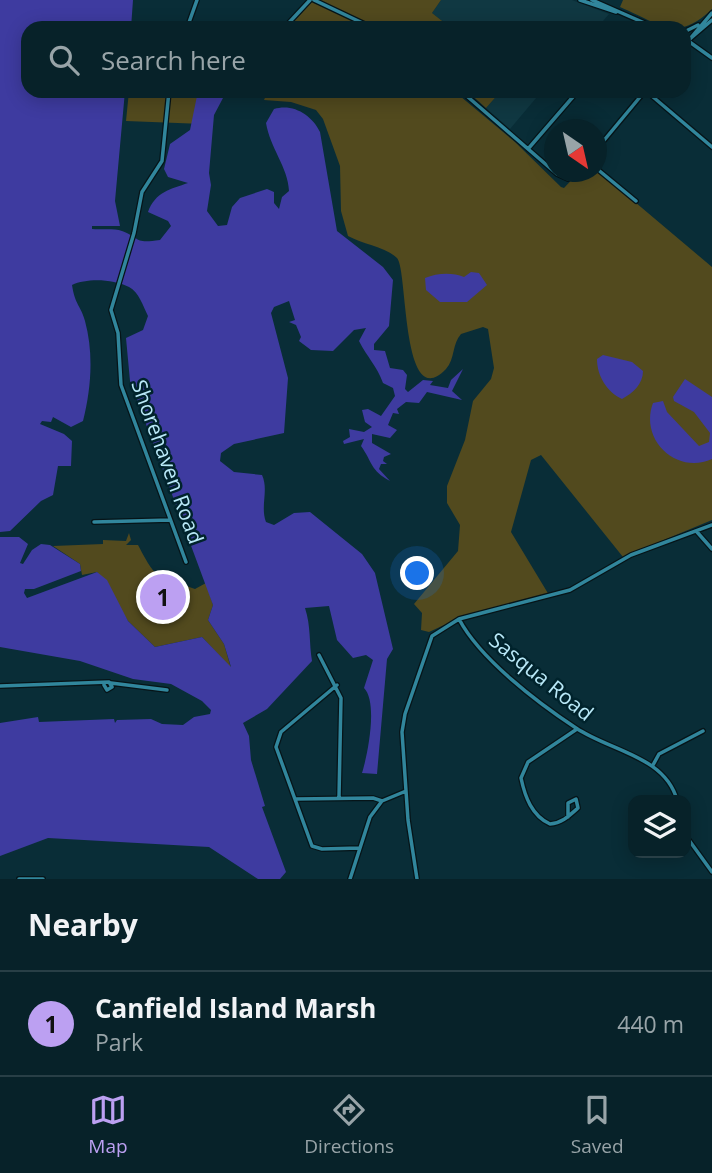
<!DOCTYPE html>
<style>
body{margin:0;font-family:"Open Sans",sans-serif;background:#152f35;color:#f1f3f6}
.controls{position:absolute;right:21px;bottom:21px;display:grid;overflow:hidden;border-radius:14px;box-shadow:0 4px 18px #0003}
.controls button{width:63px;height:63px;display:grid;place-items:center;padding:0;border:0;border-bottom:2px solid #283f46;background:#072229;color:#f1f3f6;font:35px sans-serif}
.compass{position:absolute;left:544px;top:119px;width:63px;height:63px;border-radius:50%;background:#072229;box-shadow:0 4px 18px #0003;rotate:146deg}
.you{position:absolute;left:418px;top:574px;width:24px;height:24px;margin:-18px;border:5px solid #fff;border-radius:50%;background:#1a73e8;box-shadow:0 0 0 10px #1a73e833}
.badge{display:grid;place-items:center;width:46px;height:46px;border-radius:50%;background:#bca0f2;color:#111;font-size:23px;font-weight:700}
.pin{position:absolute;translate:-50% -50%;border:4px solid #fff;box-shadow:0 2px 7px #0006}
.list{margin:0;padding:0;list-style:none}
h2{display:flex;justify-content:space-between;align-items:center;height:91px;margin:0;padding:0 28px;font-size:30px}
h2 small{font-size:23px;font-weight:400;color:#98a4a8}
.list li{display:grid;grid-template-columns:46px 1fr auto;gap:21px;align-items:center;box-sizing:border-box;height:105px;padding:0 28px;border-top:2px solid #283f46}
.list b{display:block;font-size:26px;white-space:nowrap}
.list p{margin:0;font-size:23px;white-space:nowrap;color:#98a4a8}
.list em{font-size:23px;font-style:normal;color:#98a4a8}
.icon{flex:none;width:38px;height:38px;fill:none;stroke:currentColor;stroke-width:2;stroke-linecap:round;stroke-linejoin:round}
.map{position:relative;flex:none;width:712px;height:879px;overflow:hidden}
.search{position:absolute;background:#072229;box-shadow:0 4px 18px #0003;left:21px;right:21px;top:21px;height:77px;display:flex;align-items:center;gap:18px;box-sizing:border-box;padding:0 24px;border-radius:21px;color:#98a4a8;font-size:26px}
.sheet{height:196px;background:#072229}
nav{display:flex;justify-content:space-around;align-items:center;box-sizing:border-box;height:98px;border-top:2px solid #283f46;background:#072229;font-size:19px;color:#98a4a8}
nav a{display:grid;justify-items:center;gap:4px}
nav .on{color:#bca0f2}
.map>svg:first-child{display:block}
</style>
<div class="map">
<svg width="712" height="879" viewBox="0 0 712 879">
<rect width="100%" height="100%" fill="#092d37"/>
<path fill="#103842" d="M441,0H572L609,14L597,28H451L432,13Z
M501,91H542L510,129L486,108Z"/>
<path fill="#524a1e" d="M311,0H441L432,13L451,28H380Z
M623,0H712V9C677,43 660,24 620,7Z
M312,2L371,28H288Z
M129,91H207L203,124L126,121Z
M268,91H454L515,142L561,187L564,188L579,172L597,170L712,267V520L623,557L541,455L531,460L511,532L549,595L468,614L429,632L421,630L422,613L414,604L458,551L460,525L447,503V486L465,440L473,401L491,379L494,368L488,329L483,327L461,334C452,344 455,359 446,369C401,416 408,269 397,258C386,247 362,244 348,236L341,211L340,166L323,119L316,110L291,102L264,100Z
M467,91H501L486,108Z
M129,533L131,540L126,545H138C159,585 157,574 195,589L206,583L213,605L208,620L224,644L231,668L202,637L155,647L128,621L97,572L82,575L80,564L53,546L103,544V540L126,541Z"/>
<path fill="#3e3ba0" d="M0,0H133L131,28H28V91H125L115,201L120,226H92V229C100,230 114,228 122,231C141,238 133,244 160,240L171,226L168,221L148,212C155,192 171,189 188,183L168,177L164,169L170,144L190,130L198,91H233L223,98L214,115L209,173L211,185L207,211L218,226L227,225L232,207L240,198L267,189L274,192V203L279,209L282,197L289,191C288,167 270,148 266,123L274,109C293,103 312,115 320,132L337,231L383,267L393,280L389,326L374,344V350L385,351L390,368L403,370L407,375L405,389L408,392L423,380L433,381L430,385L448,388L451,380L463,369L452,391L462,400L427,392L419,403L406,402L397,409L399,414L393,413L388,425L397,430L390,438L372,434V443L391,454L384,457L383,461L387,464H381L379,469L390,481C370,470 373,463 361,446L364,439L344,444L343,441L350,437L349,429L364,432L372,427L365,422L362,410L368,409L381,416L395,396L393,388L383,383C377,366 367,357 359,341L366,328L354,330L333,351L311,350L299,341L301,337L296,325L289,322L295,320L289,301L274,307L271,313L288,378L284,433L234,444L221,453L220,461L234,472L262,475C269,490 260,506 266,522L274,525L294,513L310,512L362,554L375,573L393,649L387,659L377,774L362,773C368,754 378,702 364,688L373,660L366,655L353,658L337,640L329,606L305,608C311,626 309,643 312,661L267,709L243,723L249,736L251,760L265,806L262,807L286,872L280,879H258L209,847L48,838L0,856V723L38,717L39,722L114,719L115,723L117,720L151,719L162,724L183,725L194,717L210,714L211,710L202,701L171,684L133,679L80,661L0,647V537H19L28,544L20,563L23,564L32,550L41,544L50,545L80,564L81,571L34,589H25L24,593L27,598L97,572L107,580L128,621L155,647L202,637L231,667L224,644L208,620L213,605L130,381L126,338L143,330L148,316C143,306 139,292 129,287C113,279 87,278 72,285C75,305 81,306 85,321C94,354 91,389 83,421L71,427L53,417L51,422L42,421L40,424L64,434L72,441L71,466H58L53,495L41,501L10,531L0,532Z
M471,272L479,273L487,285L467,302H440L426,290L425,278C437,273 452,272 464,277Z
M603,355L632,362L643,371C643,384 633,393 622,399C607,392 597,376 597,359Z
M685,379L712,397V459C677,475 639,440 653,403L663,401L667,412L699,446L709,442L710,433L694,412L674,401L673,397Z"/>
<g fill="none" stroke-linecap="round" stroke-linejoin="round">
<defs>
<path id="minor" d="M314,0L373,28
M580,0L616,12
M592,0L656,28
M187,28L197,0
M284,28L310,0
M684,32L698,25
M684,38L712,58
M691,38L712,20
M684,46L712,13
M169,91L162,161L142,192L134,233L111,310L118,333L121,385L186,562
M461,91L557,174L568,179L578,172
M646,91L712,147
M248,93L251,91
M528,149L578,91
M596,150L645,91
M596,168L636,201
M94,522L170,520
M697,532L712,549
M459,619C480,659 538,703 576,728C610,751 665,756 677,800
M319,655L341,698L339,797
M111,683L167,690
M337,685L281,732L276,747L312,846L322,849L359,848
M0,686L109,682L112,687L107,690L104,685
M653,765L659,754L703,731
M296,799L373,798L382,801L406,791
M568,817V803L576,799L578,808C569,816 562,823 550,824C532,816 525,797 521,778L528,762L577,729
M686,836L712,872
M19,879H43
M350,879L370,817L382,801
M417,879L408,820L402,732L405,714L432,636L459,619L570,590L631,555L712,525"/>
</defs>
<use href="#minor" stroke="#061418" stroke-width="6"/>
<use href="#minor" stroke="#31869c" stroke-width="3.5"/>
</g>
<g text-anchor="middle" stroke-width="5" stroke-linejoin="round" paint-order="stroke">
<g font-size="21" fill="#b9e9f8" stroke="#00232c">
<text transform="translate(167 462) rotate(70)" y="7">Shorehaven Road</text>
<text transform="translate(541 677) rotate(39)" y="7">Sasqua Road</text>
</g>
</g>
</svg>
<div class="controls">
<button><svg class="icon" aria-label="layers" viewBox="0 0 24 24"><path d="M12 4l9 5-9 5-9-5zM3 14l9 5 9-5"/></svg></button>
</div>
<svg class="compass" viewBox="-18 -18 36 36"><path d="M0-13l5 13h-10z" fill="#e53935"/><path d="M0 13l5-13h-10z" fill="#98a4a8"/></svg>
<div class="you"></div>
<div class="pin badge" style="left:163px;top:597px">1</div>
<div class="search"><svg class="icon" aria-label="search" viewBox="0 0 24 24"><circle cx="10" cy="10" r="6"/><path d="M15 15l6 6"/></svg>Search here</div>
</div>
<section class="sheet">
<h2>Nearby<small></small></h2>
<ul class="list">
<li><span class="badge">1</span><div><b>Canfield Island Marsh</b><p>Park</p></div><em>440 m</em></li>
</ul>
</section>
<nav>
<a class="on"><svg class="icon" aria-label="map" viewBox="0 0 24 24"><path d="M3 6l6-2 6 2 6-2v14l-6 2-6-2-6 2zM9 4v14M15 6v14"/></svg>Map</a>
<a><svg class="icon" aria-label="directions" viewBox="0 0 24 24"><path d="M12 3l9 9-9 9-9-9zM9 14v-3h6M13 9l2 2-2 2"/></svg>Directions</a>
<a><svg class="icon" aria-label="saved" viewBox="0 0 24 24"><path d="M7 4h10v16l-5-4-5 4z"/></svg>Saved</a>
</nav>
